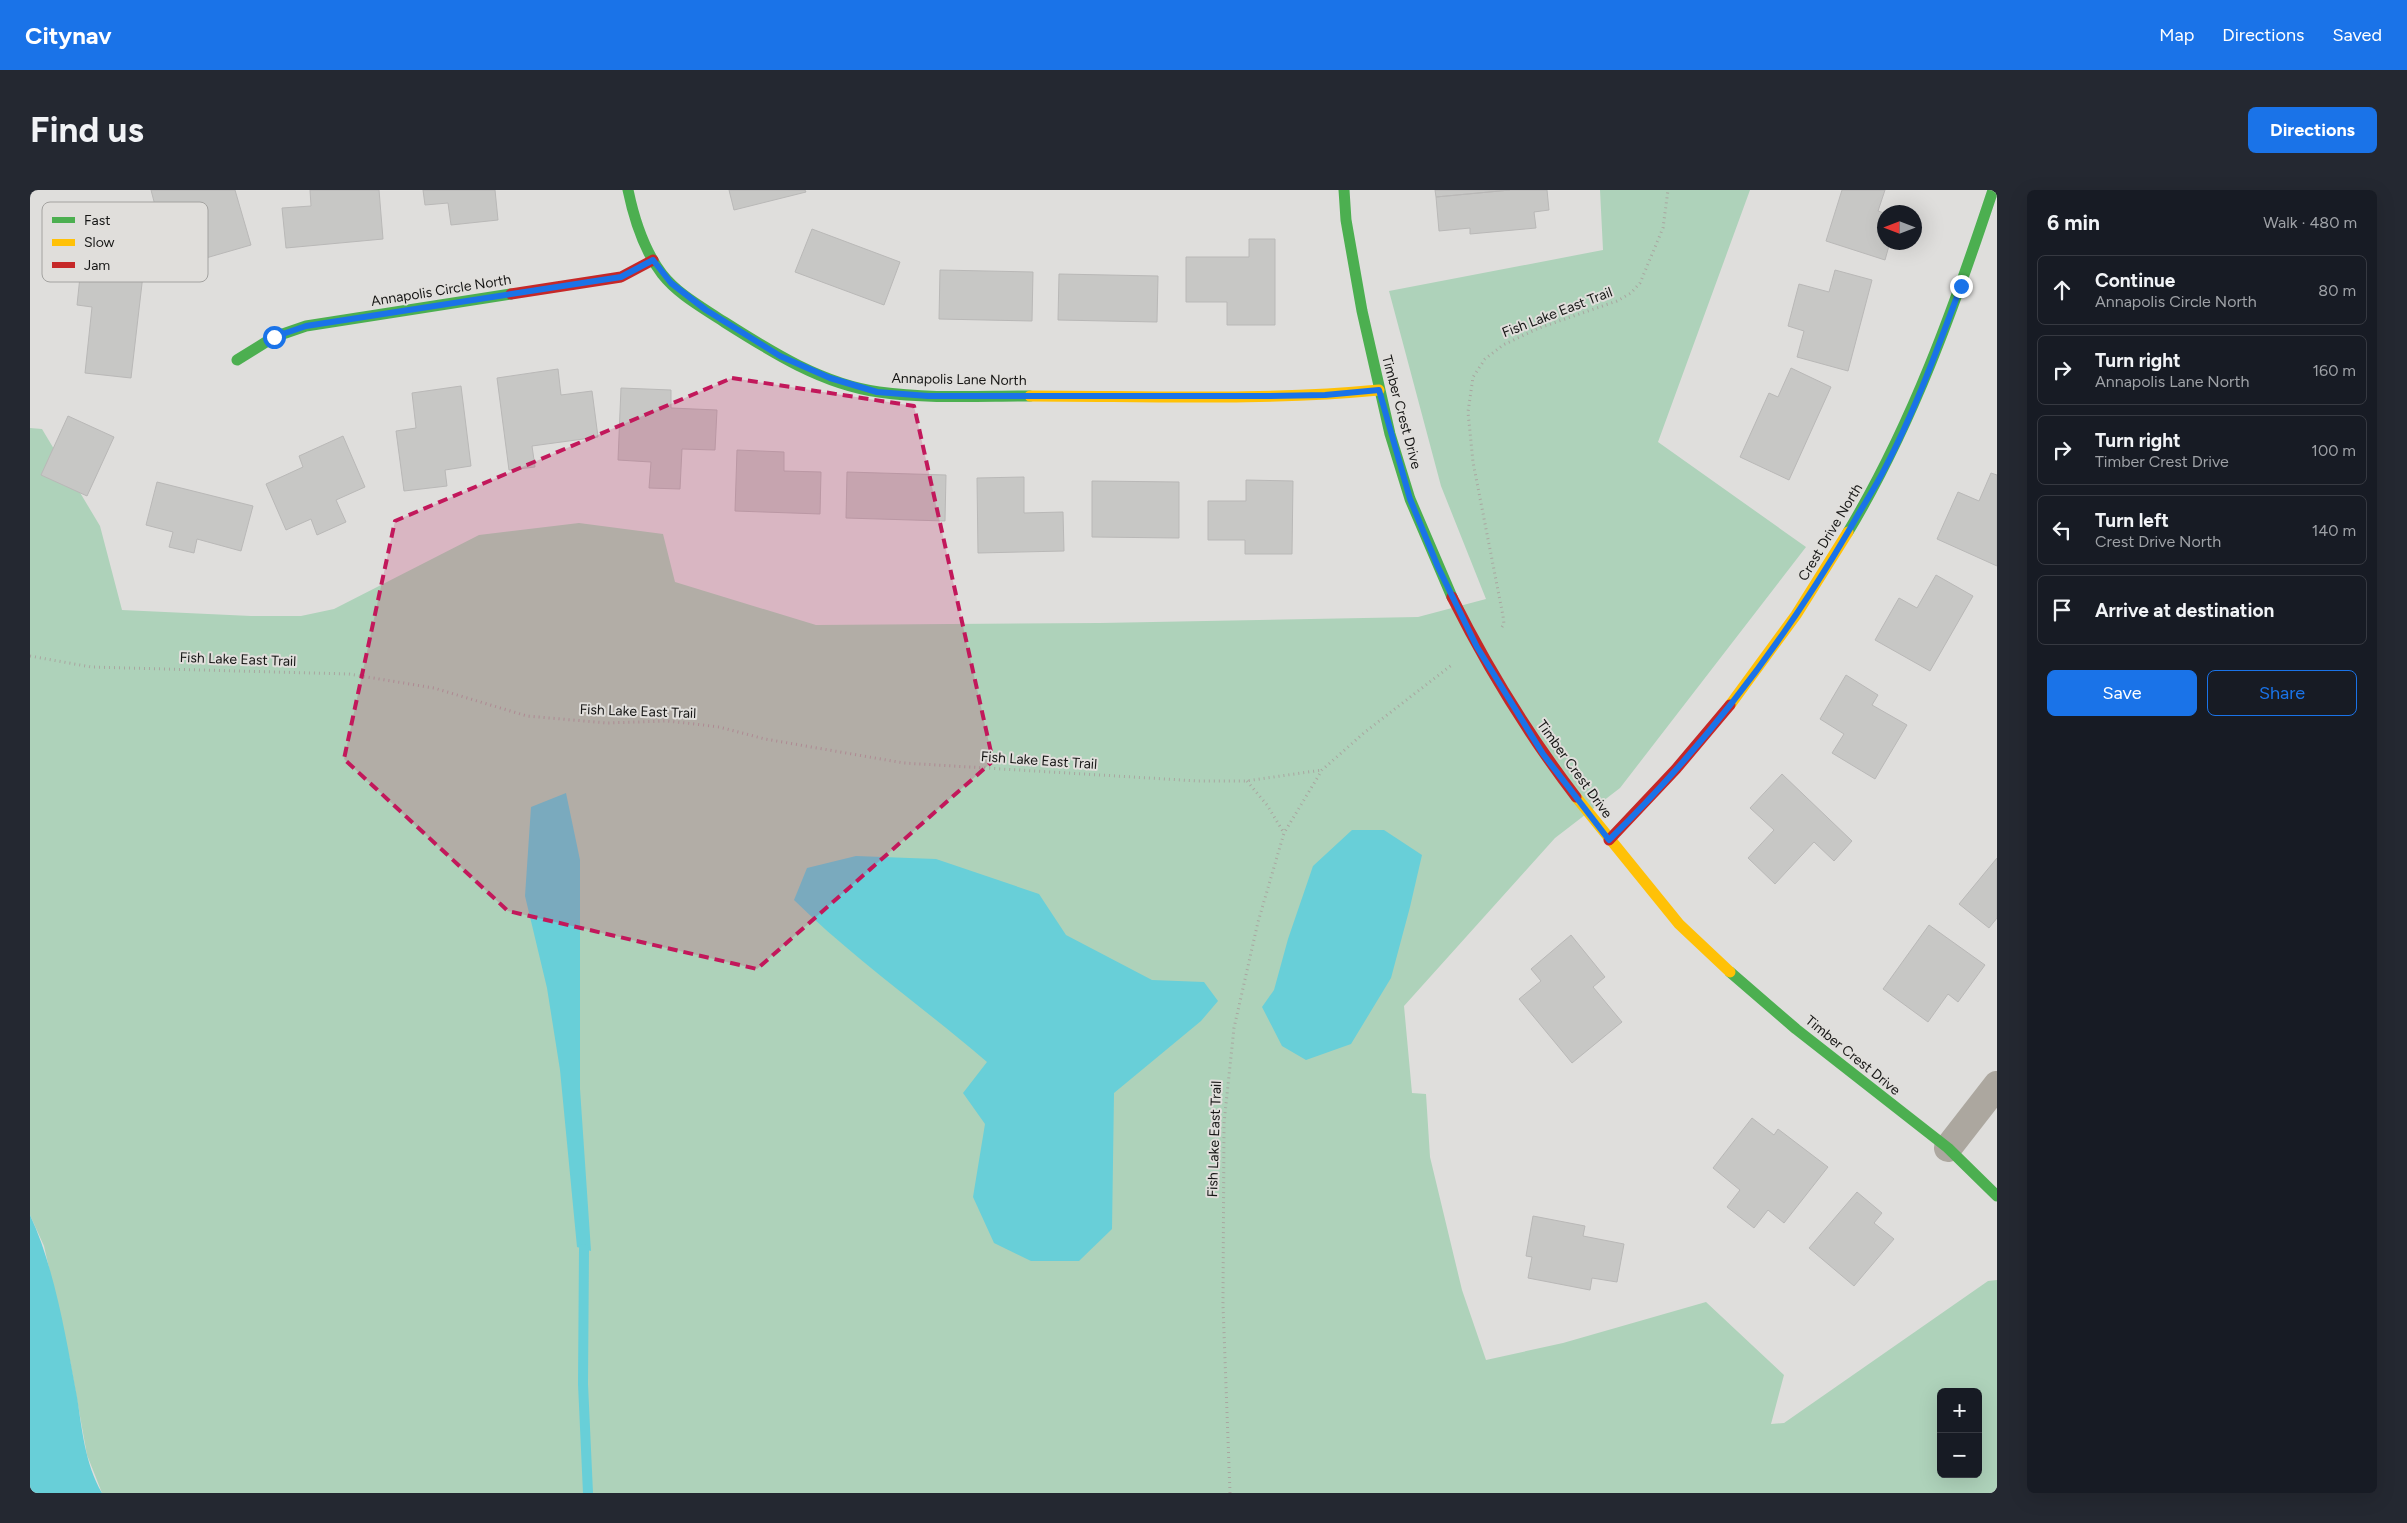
<!DOCTYPE html>
<meta charset="utf-8">
<style>
body{margin:0;font-family:Figtree,sans-serif;background:#242831;color:#f1f3f6}
.controls{position:absolute;right:15px;bottom:15px;display:grid;overflow:hidden;border-radius:8px;box-shadow:0 5px 20px #0002}
.controls button{width:45px;height:45px;display:grid;place-items:center;padding:0;border:0;border-bottom:1px solid #363941;background:#171b24;color:#f1f3f6;font:25px sans-serif}
.compass{position:absolute;left:1847px;top:15px;width:45px;height:45px;border-radius:50%;background:#171b24;box-shadow:0 5px 20px #0002;rotate:270deg}
.stop{position:absolute;width:15px;height:15px;margin:-11px;border:4px solid #1a73e8;border-radius:50%;background:#fff}
.stop.end{background:#1a73e8;border-color:#fff;box-shadow:0 1px 5px #0008}
.list{margin:0;padding:0;list-style:none}
h2{display:flex;justify-content:space-between;align-items:center;height:65px;margin:0;padding:0 20px;font-size:21px}
h2 small{font-size:16px;font-weight:400;color:#9ea1a6}
.list li{display:grid;grid-template-columns:32px 1fr auto;gap:15px;align-items:center;box-sizing:border-box;height:70px;margin:0 10px 10px;padding:0 10px;border:1px solid #363941;border-radius:8px}
.list b{display:block;font-size:19px;white-space:nowrap}
.list p{margin:0;font-size:16px;white-space:nowrap;color:#9ea1a6}
.list em{font-size:16px;font-style:normal;color:#9ea1a6}
.actions{display:flex;gap:10px;padding:15px 20px}
.actions a{flex:1;padding:11px 0;border:1px solid #1a73e8;border-radius:8px;text-align:center;font-size:18px;color:#1a73e8}
.actions .main{background:#1a73e8;color:#fff}
.icon{flex:none;width:28px;height:28px;fill:none;stroke:currentColor;stroke-width:2;stroke-linecap:round;stroke-linejoin:round}
.map{position:relative;flex:none;width:1967px;height:1303px;overflow:hidden;border-radius:8px}
header{display:flex;align-items:center;gap:30px;box-sizing:border-box;height:70px;padding:0 25px;background:#1a73e8;color:#fff}
header strong{font-size:24px}
nav{display:flex;gap:28px;margin-inline-start:auto;font-size:18px}
.intro{display:flex;align-items:center;justify-content:space-between;box-sizing:border-box;height:120px;padding:0 30px}
h1{margin:0;font-size:35px}
.button{padding:12px 22px;border-radius:8px;background:#1a73e8;color:#fff;font-size:18px;font-weight:700}
main{display:flex;gap:30px;padding:0 30px}
aside{flex:1;background:#171b24;border-radius:8px;box-shadow:0 5px 20px #0002}
.map>svg:first-child{display:block}
</style>
<header>
<strong>Citynav</strong>
<nav><a>Map</a><a>Directions</a><a>Saved</a></nav>
</header>
<div class="intro"><h1>Find us</h1><a class="button">Directions</a></div>
<main>
<div class="map">
<svg width="1967" height="1303" viewBox="0 0 1967 1303">
<rect width="100%" height="100%" fill="#dfdedc"/>
<path fill="#aed2ba" fill-rule="evenodd" d="M1570,0H1720L1628,252L1776,357L1590,598L1525,648L1374,816L1382,903L1396,904L1400,967L1432,1100L1456,1170L1533,1153L1676,1112L1754,1185L1741,1234L1754,1233L1958,1091L1967,1090V1303H72L57,1265L40,1171L14,1056L0,1025V238L12,239L70,336L92,420L221,426H271L304,419L449,345L549,333L633,344L645,392L786,435L1070,433L1388,427L1456,409L1411,296L1359,101L1573,60ZM1911,1202H1948V1284H1911Z"/>
<path fill="#68cfd8" d="M536,603L550,670V899L561,1061L547,1057L530,880L517,798L495,706L501,617Z
M1322,640H1354L1392,665L1380,717L1361,788L1321,854L1276,870L1252,856L1232,817L1244,800L1258,749L1283,676Z
M826,666L906,669L1009,704L1036,745L1122,790L1174,792L1188,811L1171,831L1084,903L1082,1039L1049,1071H1001L964,1053L943,1007L955,934L933,903L957,872C893,817 824,769 764,710L777,678Z
M0,1025C25,1079 36,1148 47,1207C52,1239 55,1274 72,1303H0Z"/>
<g fill="none" stroke-linecap="round" stroke-linejoin="round">
<path stroke="#68cfd8" stroke-width="10" d="M554,1059L553,1194L558,1303"/>
</g>
<path fill="#c7c7c5" stroke="#b9b8b7" d="M121,0H205L221,55L169,70L160,38L133,46Z
M280,0H349L353,49L256,58L252,18L281,16Z
M393,0H465L468,30L421,35L418,13L395,15Z
M699,0H775L776,2L704,20Z
M1405,0H1480L1406,7Z
M1480,0H1517L1519,20L1504,22L1506,38L1440,44V38L1409,41L1406,7Z
M1812,0H1855L1848,21L1854,23V52H1860L1855,70L1796,51Z
M782,39L870,72L854,115L765,82Z
M1219,49H1245V135H1197V112H1156V67H1219Z
M51,77L113,85L101,188L55,183L62,117L47,115Z
M910,80L1003,82L1002,131L909,129Z
M1805,80L1842,90L1818,181L1767,167L1774,141L1758,136L1769,94L1799,102Z
M1029,84L1128,86L1127,132L1028,130Z
M1761,178L1801,197L1759,290L1710,267L1739,203L1748,207Z
M528,179L531,205L562,201L568,247L502,256L505,277L479,280L467,188Z
M431,196L441,276L415,280L417,296L374,301L366,241L386,238L382,203Z
M591,198L641,200V218L687,220L685,260L652,259L650,299L619,298L621,272L588,270Z
M38,226L84,247L57,306L11,285Z
M313,246L335,297L306,310L316,332L287,345L281,329L256,340L236,294L273,277L269,266Z
M707,260L754,262V281L791,282L790,324L705,321Z
M817,282L916,285L915,331L816,328Z
M1961,283L1967,285V376L1907,349L1928,302L1949,311Z
M994,287V323L1033,322L1034,361L948,363L947,288Z
M1216,290L1263,291L1262,364H1215V350H1178V311H1216Z
M1062,291L1149,292V348L1062,347Z
M127,292L223,316L211,361L167,349L164,363L139,357L143,342L116,335Z
M1906,385L1943,406L1900,481L1845,450L1869,408L1887,418Z
M1816,485L1848,505L1842,515L1877,535L1845,589L1802,563L1814,544L1790,529Z
M1752,584L1822,651L1804,671L1784,652L1745,694L1718,668L1744,640L1720,618Z
M1967,668V728L1959,738L1929,714Z
M1899,735L1955,775L1928,812L1918,804L1898,832L1853,799Z
M1541,745L1575,787L1563,797L1592,832L1542,873L1489,809L1511,791L1501,779Z
M1722,928L1744,945L1748,939L1798,977L1754,1033L1738,1020L1724,1038L1697,1017L1710,1000L1683,978Z
M1827,1002L1852,1023L1844,1033L1864,1049L1824,1096L1779,1058Z
M1503,1026L1555,1036L1553,1046L1594,1054L1587,1092L1562,1088L1560,1100L1498,1088L1502,1067L1496,1066Z"/>
<g fill="none" stroke-linecap="round" stroke-linejoin="round">
<path stroke="#a9a6a0" stroke-width="3" stroke-dasharray="1 4" stroke-linecap="butt" d="M1472,437L1474,434L1473,426L1443,272L1438,222L1443,187L1455,169L1473,155L1509,138L1587,111L1601,103L1610,93L1633,38L1638,0
M0,466L61,477L319,484L404,498L497,526L577,533L637,531L665,534L689,537L735,549L874,573L1168,591H1216L1292,580
M1217,591L1237,615L1254,643
M1200,1303L1193,1115L1194,933L1204,838L1228,732L1254,643L1292,580L1335,542L1423,474"/>
<path stroke="#aca79f" stroke-width="28" d="M1918,958L1967,895"/>
<path stroke="#4caf50" stroke-width="11" d="M598,0C604,29 613,59 632,84C647,103 668,115 688,128C737,159 790,194 849,202C898,209 950,206 1000,206
M1314,0L1316,30L1332,121L1360,244L1380,309L1422,407
M207,170L244,147L276,136L481,104
M1818,342C1882,235 1924,118 1963,0
M1700,782L1766,839L1918,958L1967,1006"/>
<path stroke="#ffc107" stroke-width="11" d="M1000,206C1116,206 1233,211 1349,200
M1700,515L1766,425L1818,342
M1546,607L1649,734L1700,782"/>
<path stroke="#c62828" stroke-width="11" d="M481,104L591,87L623,70
M1422,407C1457,477 1498,544 1546,607
M1579,650L1646,579L1700,515"/>
</g>
<g fill="none" stroke-linecap="round" stroke-linejoin="round">
<path stroke="#1a73e8" stroke-width="6" d="M244,147L276,136L591,87L623,70L641,93L676,120L750,166L800,188L847,202L898,206H1238L1295,205L1349,200L1380,309L1408,377L1447,457L1513,564L1579,650C1674,557 1754,452 1821,337C1832,317 1845,298 1855,278C1886,219 1908,157 1931,96"/>
</g>
<path fill="#c2185b" fill-opacity="0.2" stroke="#c2185b" stroke-width="4" stroke-dasharray="10 6" stroke-linejoin="round" d="M702,188L884,216L963,571L727,779L478,721L314,569L365,331Z"/>
<g text-anchor="middle" stroke-width="4" stroke-linejoin="round" paint-order="stroke">
<g font-size="14" fill="#161615" stroke="#e0dedb">
<text transform="translate(411 100) rotate(-9)" y="5">Annapolis Circle North</text>
<text transform="translate(1527 122) rotate(-21)" y="5">Fish Lake East Trail</text>
<text transform="translate(929 189) rotate(1)" y="5">Annapolis Lane North</text>
<text transform="translate(1372 222) rotate(75)" y="5">Timber Crest Drive</text>
<text transform="translate(1800 342) rotate(-59)" y="5">Crest Drive North</text>
<text transform="translate(208 469) rotate(2)" y="5">Fish Lake East Trail</text>
<text transform="translate(608 521) rotate(2)" y="5">Fish Lake East Trail</text>
<text transform="translate(1009 570) rotate(4)" y="5">Fish Lake East Trail</text>
<text transform="translate(1545 579) rotate(54)" y="5">Timber Crest Drive</text>
<text transform="translate(1823 865) rotate(39)" y="5">Timber Crest Drive</text>
<text transform="translate(1184 949) rotate(-88)" y="5">Fish Lake East Trail</text>
</g>
</g>
<rect x="12" y="12" width="166" height="80" rx="8" fill="#e0dedb" stroke="#a3a2a0" stroke-width="1"/>
<rect x="22" y="27" width="23" height="6" fill="#4caf50"/>
<rect x="22" y="49" width="23" height="7" fill="#ffc107"/>
<rect x="22" y="72" width="23" height="6" fill="#c62828"/>
<g font-size="14" fill="#161615">
<text x="54" y="35">Fast</text>
<text x="54" y="57">Slow</text>
<text x="54" y="80">Jam</text>
</g>
</svg>
<div class="controls">
<button>+</button>
<button>−</button>
</div>
<svg class="compass" viewBox="-18 -18 36 36"><path d="M0-13l5 13h-10z" fill="#e53935"/><path d="M0 13l5-13h-10z" fill="#9ea1a6"/></svg>
<div class="stop" style="left:244px;top:147px"></div>
<div class="stop end" style="left:1931px;top:96px"></div>
</div>
<aside>
<h2>6 min<small>Walk · 480 m</small></h2>
<ul class="list">
<li><svg class="icon" aria-label="ahead" viewBox="0 0 24 24"><path d="M12 20V5M6 11l6-6 6 6"/></svg><div><b>Continue</b><p>Annapolis Circle North</p></div><em>80 m</em></li>
<li><svg class="icon" aria-label="right" viewBox="0 0 24 24"><path d="M7 20v-9h11M14 6l5 5-5 5"/></svg><div><b>Turn right</b><p>Annapolis Lane North</p></div><em>160 m</em></li>
<li><svg class="icon" aria-label="right" viewBox="0 0 24 24"><path d="M7 20v-9h11M14 6l5 5-5 5"/></svg><div><b>Turn right</b><p>Timber Crest Drive</p></div><em>100 m</em></li>
<li><svg class="icon" aria-label="left" viewBox="0 0 24 24"><path d="M17 20v-9H6M10 6l-5 5 5 5"/></svg><div><b>Turn left</b><p>Crest Drive North</p></div><em>140 m</em></li>
<li><svg class="icon" aria-label="arrive" viewBox="0 0 24 24"><path d="M6 21V4h12l-3 4 3 4H6"/></svg><div><b>Arrive at destination</b></div></li>
</ul>
<div class="actions"><a class="main">Save</a><a>Share</a></div>
</aside>
</main>
